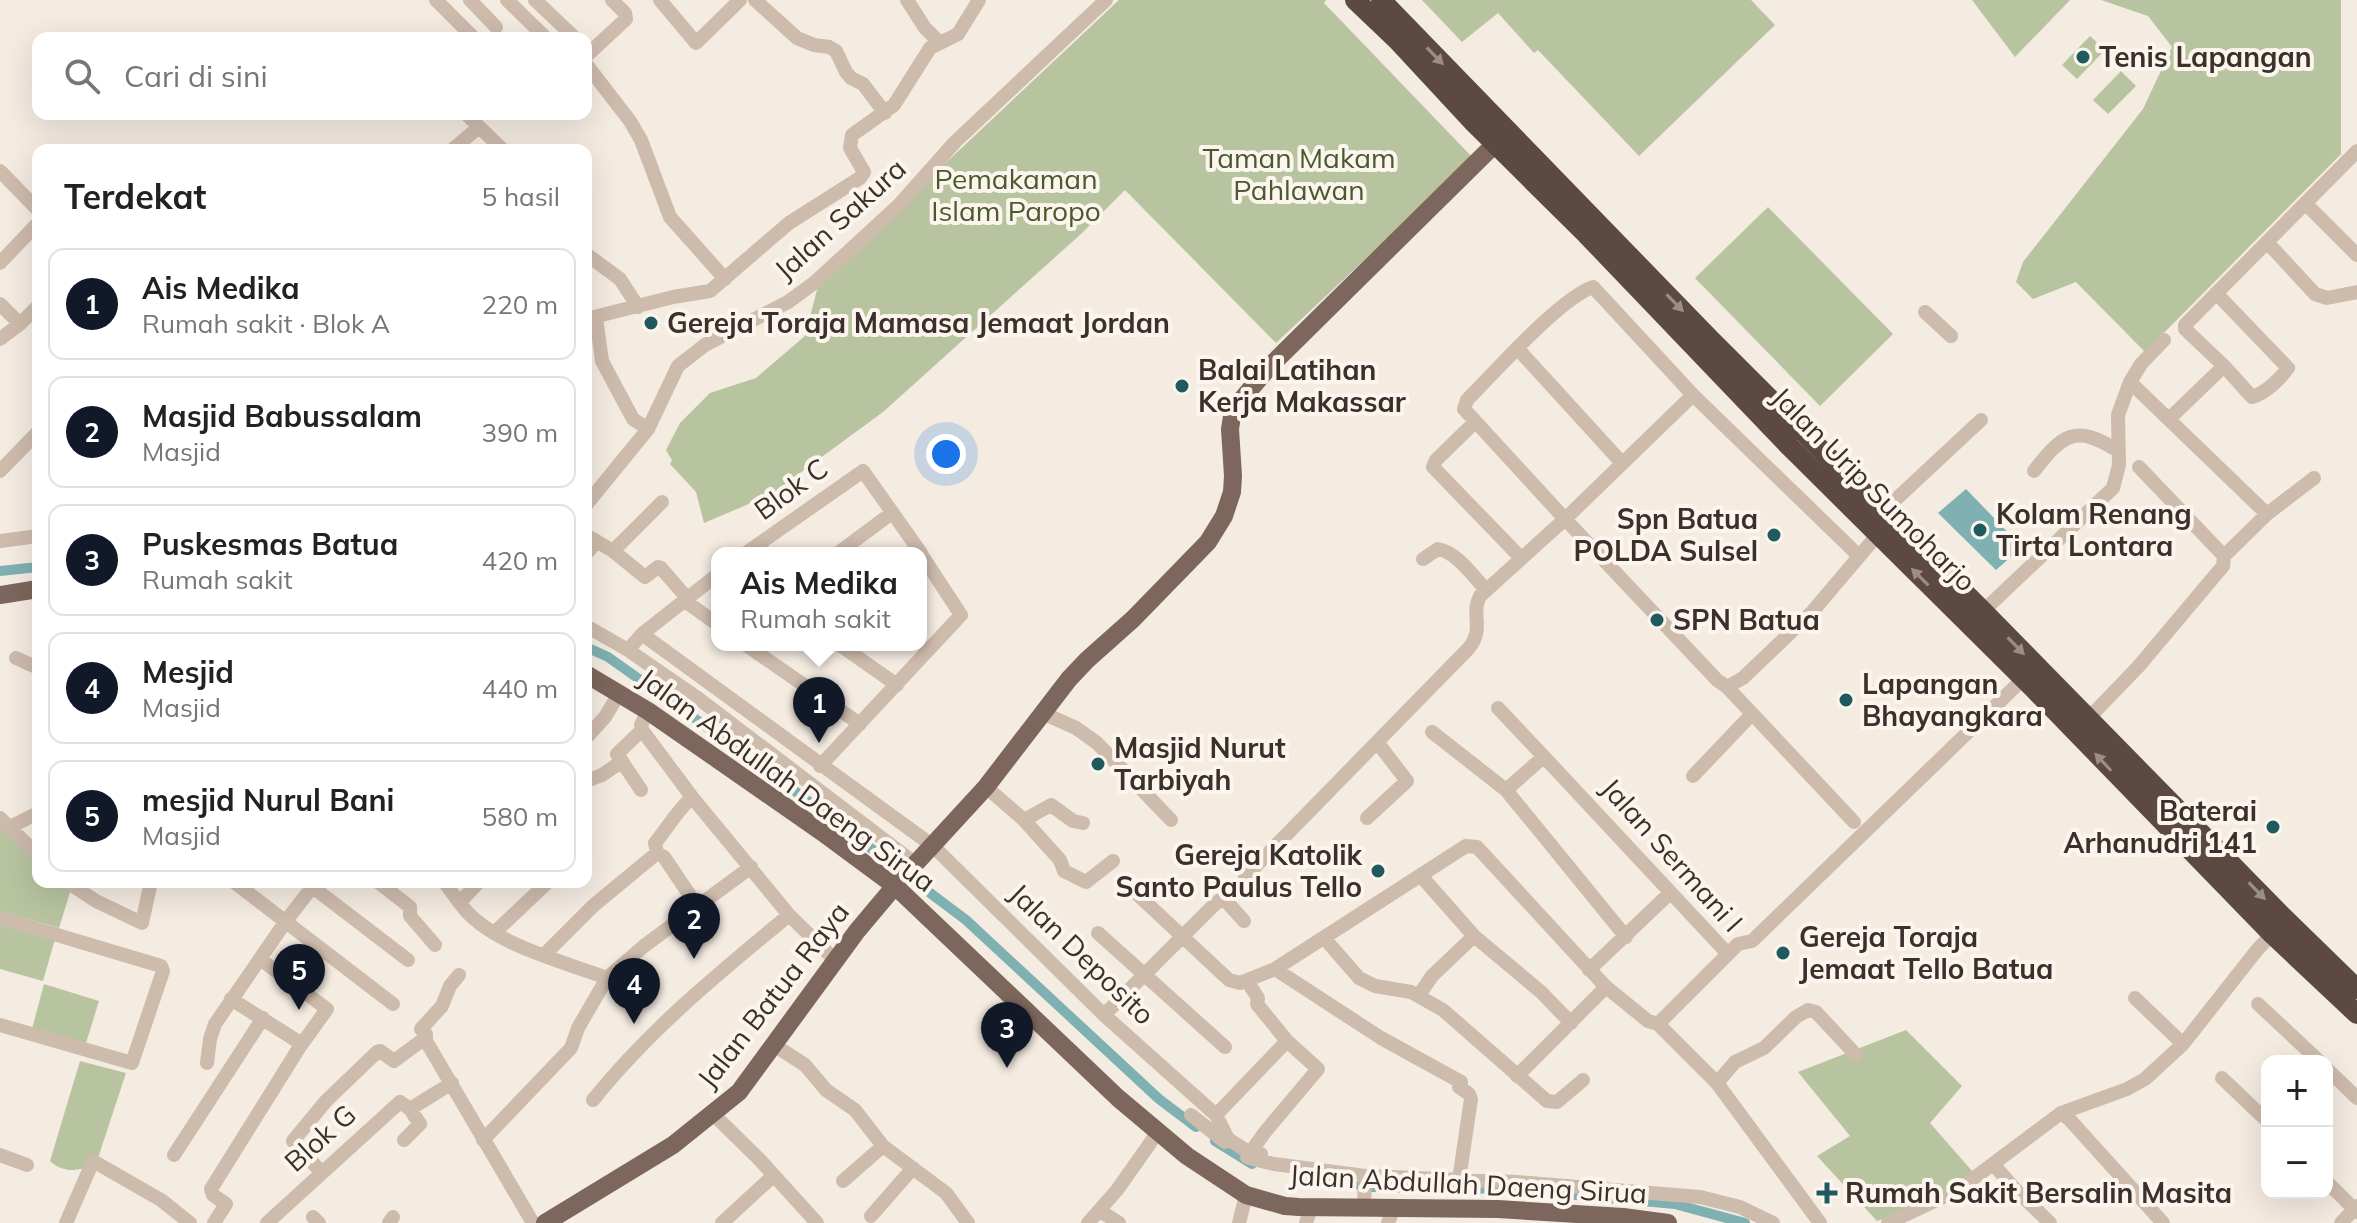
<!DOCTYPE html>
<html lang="id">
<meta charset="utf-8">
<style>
body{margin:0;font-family:Mulish,sans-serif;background:#f6f6f6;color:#222}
.controls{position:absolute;right:24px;bottom:24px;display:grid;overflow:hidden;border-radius:16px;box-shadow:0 8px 32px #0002}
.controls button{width:72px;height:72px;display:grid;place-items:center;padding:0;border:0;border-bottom:2px solid #e0e0e0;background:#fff;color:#222;font:40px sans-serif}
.you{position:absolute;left:946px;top:454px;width:28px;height:28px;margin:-20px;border:6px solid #fff;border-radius:50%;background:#1a73e8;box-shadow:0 0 0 12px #1a73e833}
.badge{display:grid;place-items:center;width:52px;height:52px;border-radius:50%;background:#111827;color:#fff;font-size:26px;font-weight:700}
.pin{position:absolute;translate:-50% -66px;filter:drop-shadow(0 2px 4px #0008)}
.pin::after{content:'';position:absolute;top:42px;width:28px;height:24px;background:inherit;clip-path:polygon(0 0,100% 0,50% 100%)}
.popup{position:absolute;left:711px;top:547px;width:216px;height:104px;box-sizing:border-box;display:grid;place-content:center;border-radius:16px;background:#fff;filter:drop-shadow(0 2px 6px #0005);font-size:26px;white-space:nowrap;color:#767676}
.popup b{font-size:30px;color:#222}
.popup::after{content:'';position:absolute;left:50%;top:100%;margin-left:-16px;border:16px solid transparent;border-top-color:#fff}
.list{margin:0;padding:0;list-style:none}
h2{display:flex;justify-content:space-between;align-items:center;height:104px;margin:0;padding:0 32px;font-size:34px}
h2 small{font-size:26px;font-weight:400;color:#767676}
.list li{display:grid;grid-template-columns:52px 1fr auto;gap:24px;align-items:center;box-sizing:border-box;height:112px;margin:0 16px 16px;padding:0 16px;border:2px solid #e0e0e0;border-radius:16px}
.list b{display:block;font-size:30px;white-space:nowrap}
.list p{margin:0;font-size:26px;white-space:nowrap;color:#767676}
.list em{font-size:26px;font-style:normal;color:#767676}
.icon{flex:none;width:44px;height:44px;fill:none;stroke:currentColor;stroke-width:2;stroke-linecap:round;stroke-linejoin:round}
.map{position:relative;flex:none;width:2357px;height:1223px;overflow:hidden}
.search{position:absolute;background:#fff;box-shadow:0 8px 32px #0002;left:32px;top:32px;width:560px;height:88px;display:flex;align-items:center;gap:20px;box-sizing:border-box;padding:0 28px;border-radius:16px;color:#767676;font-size:30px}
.panel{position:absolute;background:#fff;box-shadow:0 8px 32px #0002;left:32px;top:144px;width:560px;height:744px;border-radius:16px}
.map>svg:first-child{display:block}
</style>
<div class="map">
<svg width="2357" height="1223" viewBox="0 0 2357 1223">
<rect width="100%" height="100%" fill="#f4ebe1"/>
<path fill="#b8c4a0" d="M1119,0H1326L1324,3L1473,158L1276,343L1125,190L1082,233L883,412L770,495L704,523L696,492L670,464L672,460L666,450L680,423L710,393L756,378L805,336L819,282Z
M1422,0H1751L1775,25L1639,156L1538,50L1534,53L1498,13L1462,42Z
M1972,0H2070L2015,57Z
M2101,0H2341V154L2145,352L2076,282L2033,299L2016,282L2023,262L2143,109L2172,47L2148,16Z
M2090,36L2105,50L2077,79L2062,65Z
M2121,71L2136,86L2108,114L2093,100Z
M1768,207L1893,334L1820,406L1695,278Z
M0,822L38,861V882H58L71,889L59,928L0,911Z
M0,925L55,939L43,981L0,969Z
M44,984L99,1001L86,1043L32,1029Z
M1906,1030L1962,1086L1930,1123L1973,1172L1921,1205L1877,1221L1817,1156L1850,1136L1798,1072Z
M80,1061L126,1073L96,1164C80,1171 64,1174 50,1161Z"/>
<path fill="#7fb0b2" d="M1966,489L2022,547L1996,570L1938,513Z"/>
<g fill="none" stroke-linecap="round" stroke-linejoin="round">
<path stroke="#7fb0b2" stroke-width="10" d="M0,571L38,567
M586,647L608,657L759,764L966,920L1159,1099L1196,1127
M1215,1141L1252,1164
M1307,1175L1372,1187L1510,1189L1675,1204L1745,1223"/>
<path stroke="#cdbbac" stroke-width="14" d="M436,0L474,38
M470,0L496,27
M507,0L546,38
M535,0L575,38
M660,0L696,43L740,0
M755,0L797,38L814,45L829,47L836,51L846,72L851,78L863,84L885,113
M907,0L925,28L939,42
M586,56L626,19L625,13L612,0
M586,64L630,121L641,140L670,217L725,279
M466,114L503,150
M452,150L479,127
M0,171L38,210
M2306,204L2357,255
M2267,242L2315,294L2327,298L2357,292
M586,254L620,279L638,307
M0,263L38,223
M2216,293L2288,368C2280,379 2266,393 2252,397L2224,366
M0,304L20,324L38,306
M1925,312L1951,336
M596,317L602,361L633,419L648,429
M586,319L673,297L710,291L789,223L860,178L864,172L850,148L852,135L894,105L930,48L958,34L979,0
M0,339L20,324
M1517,348L1622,463
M2130,382L2141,364L2164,340
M1693,395L1565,519L1464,409L1467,400C1495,372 1559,299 1593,287L1693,395L1859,556
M2170,418L2224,366L2185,329V325L2357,151
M1474,423L1436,460L1433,467L1521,558
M0,471L38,432
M2034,471C2062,435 2075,423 2118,451
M586,505L648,429L678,366L705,345L788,302L814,283L899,205L955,142L1106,0
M1879,515L1981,420
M586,535L613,551L645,577L658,567L661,568L687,598
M0,541L38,536
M613,551L662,502
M746,553L863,471L921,553
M838,553L892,513
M586,554L596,542
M2224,556L2267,514L2314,478
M1423,559L1438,549C1458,553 1473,576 1486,590
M685,601L717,624
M1977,617L2113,488L2119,465L2118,415L2130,382L2267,514
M586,626L628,650L699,699L916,864
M642,634L717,575
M746,645L860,724
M840,645L897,685
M628,650L642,634L933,846L1103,1014L1216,1115L1228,1139L1250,1153L1261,1154
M16,658L38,668
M1727,687L1854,822
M1498,708L1547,760
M648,711L641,725L642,730L692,797L789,915L835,960
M1045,714L1076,728L1097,743L1171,820
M2084,723L2138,667L2223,566L2224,556L2139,467
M1432,732L1506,790L1541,759L1547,760L1728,954L1658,1024
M586,738L605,717L620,692
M820,766L961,615L921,554
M1693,776L1752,714
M586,781L602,775L621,762
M986,787L1024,820L1060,860L1064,871L1086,882L1113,861
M641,790L617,754L642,730
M1506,790L1626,937
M0,818L38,855
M1367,818L1407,781L1377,742
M1024,820L1051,805L1073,821L1083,823
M10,827L38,813
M657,853L664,857L697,906
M1421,876L1474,936L1541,992L1571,1023
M1245,877L1469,648C1485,628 1470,615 1480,596L1565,519L1717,680L1727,687L1743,678L1812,612L1879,533
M67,882L96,901L142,923L151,882
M234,882L393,1004
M306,882L408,960
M378,882L410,907V916L435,945
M444,882C452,892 459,903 467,912C499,946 564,962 607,978
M1138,895L1229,980L1240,983L1275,969L1466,846L1477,847L1606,987L1648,1021L1658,1024L1717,1083L1820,1223
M460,902L479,882
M0,918L161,966L163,971L132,1063L0,1025
M494,933L548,882
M1098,933L1225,1047
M1325,939L1359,978L1375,986L1411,992L1443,1010L1547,1101L1557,1102L1583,1080
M1728,954L1738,944L1752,941L2023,679
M544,955L593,906L657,853L655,843C668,827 677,811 692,797
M1275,969L1381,1038L1461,1082L1459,1087L1469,1094L1471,1099L1459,1180
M1589,970L1670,893
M1247,981L1258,998L1257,1004L1287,1041L1318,1069L1265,1132L1247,1157
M1419,995L1432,976L1474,936
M2135,998L2183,1044
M231,999L302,1044
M2258,1004L2319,1061
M1104,1015L1214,905L1220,900L1226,901L1244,921
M426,1041V1034L421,1029L442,1006L450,986L459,975
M774,1045L805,1065L826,1090L855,1110L883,1146L946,1193L968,1223
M207,1063L210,1039L215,1024L286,921L316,882
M2327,1069L2357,1098
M1517,1076L1606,987
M2222,1078L2267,1121
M1717,1083L1735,1062L1764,1048L1796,1017L1808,1010L1816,1012L1856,1055
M593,1100C650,1029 719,973 789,915
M410,1109L452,1083
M2061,1113L2070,1120L2163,1223
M713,1114L759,1159L817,1223
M1191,1115L1225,1142
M1216,1115L1287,1041
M483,1140L571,1048L578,1028L607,978L644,946L751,867
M0,1155L27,1165
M174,1155L263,1018
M1249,1158L1274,1164L1365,1176L1517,1182L1700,1197L1740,1207L1773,1223
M1994,1165L2015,1189L2050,1223
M322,1173L293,1141L326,1101L377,1052L380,1051L394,1061L421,1041H426L533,1223
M843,1181L883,1146
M2327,1182L2357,1212
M1364,1209L1365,1176
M1100,1211L1119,1223
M871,1216L913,1168
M313,1217L319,1223
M66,1223L93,1161L161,1200L190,1223
M214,1223L226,1204L213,1195L211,1189L299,1048L327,1009L260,959
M267,1223L400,1102L410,1109L420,1124L404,1140
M389,1223L393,1217
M722,1223L773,1176
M1088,1223L1117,1190L1158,1132
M1239,1223L1246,1195
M1306,1223L1311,1208
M1388,1223L1394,1208
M1888,1223L1958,1190L2061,1113L2127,1089L2145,1079L2183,1044L2257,950L2272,934
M2341,1223L2357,1206"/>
<path stroke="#7d675c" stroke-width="18" d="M0,595L38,589
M586,674L648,711L822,832L895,886L1118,1098L1187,1156L1246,1195L1285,1206L1299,1207L1498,1209L1623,1217L1668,1223
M545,1223L673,1145L739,1092L857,931L894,887L986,787L1069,679L1087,660L1133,619L1208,542L1224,516L1232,492L1233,476L1230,429L1232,416L1242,399L1270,366L1496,143"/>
<path stroke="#5c4a42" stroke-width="20" d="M1355,0L1397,40L1474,123L1586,234L1790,447L2033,688L2272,934L2357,1014
M1381,0L1710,339L1983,611L2281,915L2357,989"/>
</g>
<defs><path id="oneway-solid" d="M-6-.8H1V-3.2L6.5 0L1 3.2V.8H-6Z" transform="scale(2)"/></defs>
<g fill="#9c8e87">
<use href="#oneway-solid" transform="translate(1435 56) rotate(46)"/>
<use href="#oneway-solid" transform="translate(1675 303) rotate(46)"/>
<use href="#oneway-solid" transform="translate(1920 577) rotate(-135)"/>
<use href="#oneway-solid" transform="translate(2016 646) rotate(46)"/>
<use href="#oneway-solid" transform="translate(2103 762) rotate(-133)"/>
<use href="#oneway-solid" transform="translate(2257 891) rotate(46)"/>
</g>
<g fill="#1f5a5e" stroke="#fbf5ee" stroke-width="3">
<circle cx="2083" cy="57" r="8"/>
<circle cx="651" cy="323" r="8"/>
<circle cx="1182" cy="386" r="8"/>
<circle cx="1980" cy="530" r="8"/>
<circle cx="1774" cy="535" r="8"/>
<circle cx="1657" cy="620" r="8"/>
<circle cx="1846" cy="700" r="8"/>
<circle cx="1098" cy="764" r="8"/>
<circle cx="2273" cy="827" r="8"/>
<circle cx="1378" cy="871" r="8"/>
<circle cx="1783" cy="953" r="8"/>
<path d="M1823 1181h8v8h8v8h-8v8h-8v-8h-8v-8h8z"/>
</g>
<g text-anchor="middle" stroke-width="8" stroke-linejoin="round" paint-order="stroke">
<g font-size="28" font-weight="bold" fill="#3b302b" stroke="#fbf5ee" text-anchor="start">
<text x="2099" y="67">Tenis Lapangan</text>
<text x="667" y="333">Gereja Toraja Mamasa Jemaat Jordan</text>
<text x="1198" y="380">Balai Latihan<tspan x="1198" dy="32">Kerja Makassar</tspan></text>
<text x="1996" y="524">Kolam Renang<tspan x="1996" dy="32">Tirta Lontara</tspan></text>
<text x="1758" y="529" text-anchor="end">Spn Batua<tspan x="1758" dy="32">POLDA Sulsel</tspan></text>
<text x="1673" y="630">SPN Batua</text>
<text x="1862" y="694">Lapangan<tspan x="1862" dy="32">Bhayangkara</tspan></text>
<text x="1114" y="758">Masjid Nurut<tspan x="1114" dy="32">Tarbiyah</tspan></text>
<text x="2257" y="821" text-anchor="end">Baterai<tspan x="2257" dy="32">Arhanudri 141</tspan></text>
<text x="1362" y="865" text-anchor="end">Gereja Katolik<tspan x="1362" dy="32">Santo Paulus Tello</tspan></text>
<text x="1799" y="947">Gereja Toraja<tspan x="1799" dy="32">Jemaat Tello Batua</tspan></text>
<text x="1845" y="1203">Rumah Sakit Bersalin Masita</text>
</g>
<g font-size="28" fill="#4a5a2e" stroke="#fbf5ee">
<text x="1299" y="168">Taman Makam<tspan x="1299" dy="32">Pahlawan</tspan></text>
<text x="1016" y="189">Pemakaman<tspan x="1016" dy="32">Islam Paropo</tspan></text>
</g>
<g font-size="28" fill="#3b302b" stroke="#fbf5ee">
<text transform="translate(840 219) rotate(-42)" y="10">Jalan Sakura</text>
<text transform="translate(791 489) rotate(-36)" y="10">Blok C</text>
<text transform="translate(1874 489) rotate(45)" y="10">Jalan Urip Sumoharjo</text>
<text transform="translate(787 780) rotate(36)" y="10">Jalan Abdullah Daeng Sirua</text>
<text transform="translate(1672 855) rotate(48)" y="10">Jalan Sermani I</text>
<text transform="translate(1082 954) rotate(44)" y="10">Jalan Deposito</text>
<text transform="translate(773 995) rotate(-52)" y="10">Jalan Batua Raya</text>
<text transform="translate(320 1138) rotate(-42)" y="10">Blok G</text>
<text transform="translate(1468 1184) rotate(3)" y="10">Jalan Abdullah Daeng Sirua</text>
</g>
</g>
</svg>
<div class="controls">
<button>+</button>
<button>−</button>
</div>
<div class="you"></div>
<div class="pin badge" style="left:819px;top:743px">1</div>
<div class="popup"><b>Ais Medika</b>Rumah sakit</div>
<div class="pin badge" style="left:694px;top:959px">2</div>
<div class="pin badge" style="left:1007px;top:1068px">3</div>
<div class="pin badge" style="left:634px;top:1024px">4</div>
<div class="pin badge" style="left:299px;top:1010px">5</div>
<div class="search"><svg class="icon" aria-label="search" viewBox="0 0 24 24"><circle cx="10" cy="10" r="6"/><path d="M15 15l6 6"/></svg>Cari di sini</div>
<section class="panel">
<h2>Terdekat<small>5 hasil</small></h2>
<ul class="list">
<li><span class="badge">1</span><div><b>Ais Medika</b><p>Rumah sakit · Blok A</p></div><em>220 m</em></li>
<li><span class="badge">2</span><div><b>Masjid Babussalam</b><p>Masjid</p></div><em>390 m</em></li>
<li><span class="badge">3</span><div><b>Puskesmas Batua</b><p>Rumah sakit</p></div><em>420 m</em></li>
<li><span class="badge">4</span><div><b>Mesjid</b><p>Masjid</p></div><em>440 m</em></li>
<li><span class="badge">5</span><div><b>mesjid Nurul Bani</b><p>Masjid</p></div><em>580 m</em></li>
</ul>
</section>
</div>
